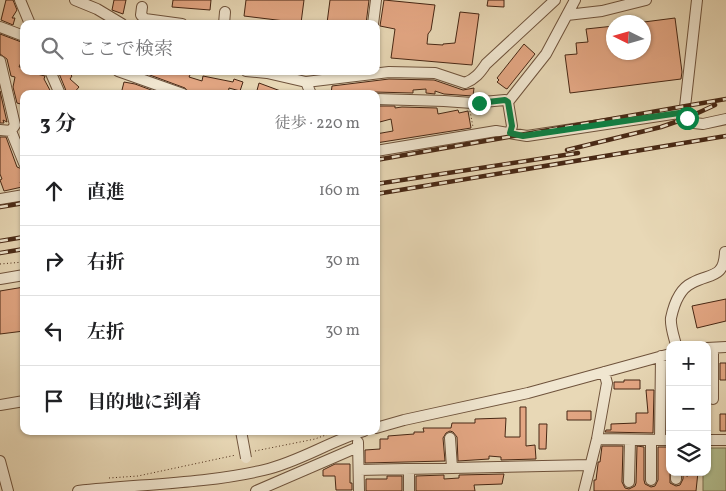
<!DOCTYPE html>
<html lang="ja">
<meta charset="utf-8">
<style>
body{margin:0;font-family:Vollkorn,"Noto Serif JP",serif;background:#f6f6f6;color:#202124}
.controls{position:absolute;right:15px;bottom:15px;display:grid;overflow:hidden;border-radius:10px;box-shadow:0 1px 4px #0004}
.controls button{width:45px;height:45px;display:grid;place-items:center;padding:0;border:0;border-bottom:1px solid #e0e0e0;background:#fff;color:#202124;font:25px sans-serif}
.compass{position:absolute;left:606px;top:15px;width:45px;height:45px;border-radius:50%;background:#fff;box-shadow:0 1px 4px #0004;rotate:275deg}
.stop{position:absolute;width:15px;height:15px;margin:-11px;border:4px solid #0b8043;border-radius:50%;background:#fff}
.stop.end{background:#0b8043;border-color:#fff;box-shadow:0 1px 5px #0008}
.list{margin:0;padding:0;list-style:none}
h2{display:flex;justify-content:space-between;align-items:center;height:65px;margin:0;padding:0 20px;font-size:21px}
h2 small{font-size:16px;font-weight:400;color:#757577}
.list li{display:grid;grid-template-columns:32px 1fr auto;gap:15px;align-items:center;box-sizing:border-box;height:70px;padding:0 20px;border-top:1px solid #e0e0e0}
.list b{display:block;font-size:19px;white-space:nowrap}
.list em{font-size:16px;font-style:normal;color:#757577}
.icon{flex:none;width:28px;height:28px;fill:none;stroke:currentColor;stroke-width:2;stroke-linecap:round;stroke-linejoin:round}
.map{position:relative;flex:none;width:726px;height:491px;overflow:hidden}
.search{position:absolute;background:#fff;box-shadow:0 1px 4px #0004;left:20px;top:20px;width:360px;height:55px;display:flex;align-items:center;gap:12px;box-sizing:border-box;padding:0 18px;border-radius:10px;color:#757577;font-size:19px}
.panel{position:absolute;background:#fff;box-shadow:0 1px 4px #0004;left:20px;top:90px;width:360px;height:345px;border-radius:10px}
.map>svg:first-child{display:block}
</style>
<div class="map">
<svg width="726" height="491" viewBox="0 0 726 491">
<rect width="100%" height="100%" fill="#e8d8b6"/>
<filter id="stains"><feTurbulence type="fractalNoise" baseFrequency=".004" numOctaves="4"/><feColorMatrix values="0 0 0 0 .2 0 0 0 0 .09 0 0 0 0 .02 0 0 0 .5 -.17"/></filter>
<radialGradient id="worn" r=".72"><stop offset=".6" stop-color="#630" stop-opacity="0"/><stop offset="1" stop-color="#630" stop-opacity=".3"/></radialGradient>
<path fill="#b3bf90" stroke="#7d7352" d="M707,448H726V491H703V472H707Z"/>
<path fill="#e4a784" stroke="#472714" d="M6,0H13L17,10L12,18H15L13,25L1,20Z
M114,0H126L123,14L112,10Z
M173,0H211L210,10L172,7Z
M246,0H304L301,23L244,16Z
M330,0H369L366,24L327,23Z
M384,0L435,5L431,30L428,34L427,44L443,45V44L455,43L460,12L479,14L472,65L391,58L395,29L380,26Z
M488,0H504V7L487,6Z
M675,18L682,72L681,79L570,93L565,55L577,54L576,43L588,42L586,29L614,26V52H644V22Z
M0,34L24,43V56L19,67H24V71H34L33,73L45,76L44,79L52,94H24V105L17,103L13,87L15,77L11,76L7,59L0,54Z
M524,44L535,54L507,89L505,88L497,82L499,80L497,78Z
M58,71H67L72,76L70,79L79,87L73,94L67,93Z
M139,71H186L191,73L189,77L202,81L203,76L233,82L234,79L243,82L240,91L229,88L228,94H190L185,88Z
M389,79L434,80L463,90L474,88L473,96L444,94L435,91V94L426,93V89L413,90V93L374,92L364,91L348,94H331L332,86Z
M124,82L135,84L162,94H121Z
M259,83L286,93V94H256Z
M0,91L7,122L3,120L4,123H0Z
M376,106H395V108L402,107L437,108L438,114L458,110L459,113L468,111L471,128L376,143V134L393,131L391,119L376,123Z
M0,137H6L17,167L22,169L24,181L20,182L22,187L4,191L0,180L2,179L0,174Z
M24,287V331L0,334V291Z
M726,299V321L697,328L692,306Z
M720,363H726V380H720Z
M624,380H640V389H614V382H624Z
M646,390H654L653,433L605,432L606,430H611V424L636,423V413H648Z
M520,407H526V446L535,445L536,459L501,460V457L489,456V459L458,461L457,437L453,432L450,431L446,433L443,438L445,461L365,463V450L380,449V439H388V436L414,434V432H424L423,428H451L452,423H475V419L506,418L505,437H520Z
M567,411H591V420H567Z
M720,414H726V431H720Z
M539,424H547L546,449H539Z
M602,446H623L622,482L625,488L629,489L635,486L636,483L637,446L644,447V480L645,484L651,487L655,486L658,480V447H670V483L676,486L680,485L683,479V472H698L696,491H594V480H596L598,464V462H600Z
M335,464H350V483H352V490H336L335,476H323V470Z
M504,474L502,484L474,485L475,491H416V476L444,475V479L459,478V475Z
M387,476H402V491H366V479H387Z"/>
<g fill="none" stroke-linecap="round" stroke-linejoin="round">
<defs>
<path id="minor" d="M20,0L30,24
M75,0L97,9L122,24
M142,7L141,15L145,19L182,24
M567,15L602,11L646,0
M224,24L225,12
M373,24L376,0
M0,27L24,36
M0,61L15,125L11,131
M50,71L60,94
M118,71L183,94
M246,71L267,73L306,82L389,72L435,73L465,83C475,79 480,73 486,64L555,0
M306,82L311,94
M376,99L444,101L472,103L505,100L508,102
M684,116L697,0
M0,130L11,131L24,163
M510,133L512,126L508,102L546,54L575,0
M376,151L496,131L527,136L679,113L694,123L703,124L726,119
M0,199L24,195
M0,279L24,275
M676,345C674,337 670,326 671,318C674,304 679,289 692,283C710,273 724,279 725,252L726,253
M707,348L726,347
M713,348V399
M0,405L24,401
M376,428L404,420L528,393L670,354
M450,438L452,468
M597,439L670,440
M651,440V480
M660,440L661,356
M707,440H726
M358,442L359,491
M0,461L8,491
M409,469V491
M359,470L590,465
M676,472V479
M629,482L630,440
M78,491C140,484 204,484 264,470C299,462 330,441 364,431
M256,491L358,447
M584,491L597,439L607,383L604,372"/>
</defs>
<use href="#minor" stroke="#6f533c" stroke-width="12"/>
<path stroke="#472714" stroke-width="1" stroke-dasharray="1 2.5" stroke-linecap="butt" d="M470,111L473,127
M0,264L24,262
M255,451L315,439L331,433
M687,477L688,472
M109,478L138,476L236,455"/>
<use href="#minor" stroke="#f0e6d0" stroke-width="10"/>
<defs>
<path id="rail" d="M567,150L661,127L687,118L715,105
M376,160L726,99
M376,184L578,153
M376,194L726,136
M0,207L24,203
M0,241L24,237
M0,253L24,249"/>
</defs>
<use href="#rail" stroke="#472714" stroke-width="4.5"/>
<use href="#rail" stroke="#f0e6d0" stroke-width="2.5" stroke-dasharray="8" stroke-linecap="butt"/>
<defs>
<path id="minor-bridge" d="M241,431L246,458"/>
</defs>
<use href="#minor-bridge" stroke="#6f533c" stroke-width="12" stroke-linecap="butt"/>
<use href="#minor-bridge" stroke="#f0e6d0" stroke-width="10"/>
</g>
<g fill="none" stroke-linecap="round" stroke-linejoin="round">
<path stroke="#0b8043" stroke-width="6" d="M479,103L505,100L508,102L512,126L510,133L523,136L679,113L687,118"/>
</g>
<rect width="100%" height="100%" filter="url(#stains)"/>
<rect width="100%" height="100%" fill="url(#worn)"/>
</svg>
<div class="controls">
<button>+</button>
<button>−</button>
<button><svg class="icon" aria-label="layers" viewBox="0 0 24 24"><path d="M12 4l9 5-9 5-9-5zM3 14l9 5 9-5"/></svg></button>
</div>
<svg class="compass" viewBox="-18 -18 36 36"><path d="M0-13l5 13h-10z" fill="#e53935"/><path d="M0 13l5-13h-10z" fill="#757577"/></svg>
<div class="stop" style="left:687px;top:118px"></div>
<div class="stop end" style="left:479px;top:103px"></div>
<div class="search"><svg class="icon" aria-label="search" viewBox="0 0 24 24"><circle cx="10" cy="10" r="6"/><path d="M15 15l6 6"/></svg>ここで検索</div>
<section class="panel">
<h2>3 分<small>徒歩 · 220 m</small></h2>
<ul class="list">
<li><svg class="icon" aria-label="ahead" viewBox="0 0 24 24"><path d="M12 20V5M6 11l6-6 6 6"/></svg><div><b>直進</b></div><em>160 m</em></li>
<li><svg class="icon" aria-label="right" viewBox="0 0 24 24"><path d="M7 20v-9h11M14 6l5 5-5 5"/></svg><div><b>右折</b></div><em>30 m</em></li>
<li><svg class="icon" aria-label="left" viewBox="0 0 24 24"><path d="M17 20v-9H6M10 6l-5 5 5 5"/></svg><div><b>左折</b></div><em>30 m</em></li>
<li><svg class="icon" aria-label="arrive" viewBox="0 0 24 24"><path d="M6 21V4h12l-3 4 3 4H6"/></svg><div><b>目的地に到着</b></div></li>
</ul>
</section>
</div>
